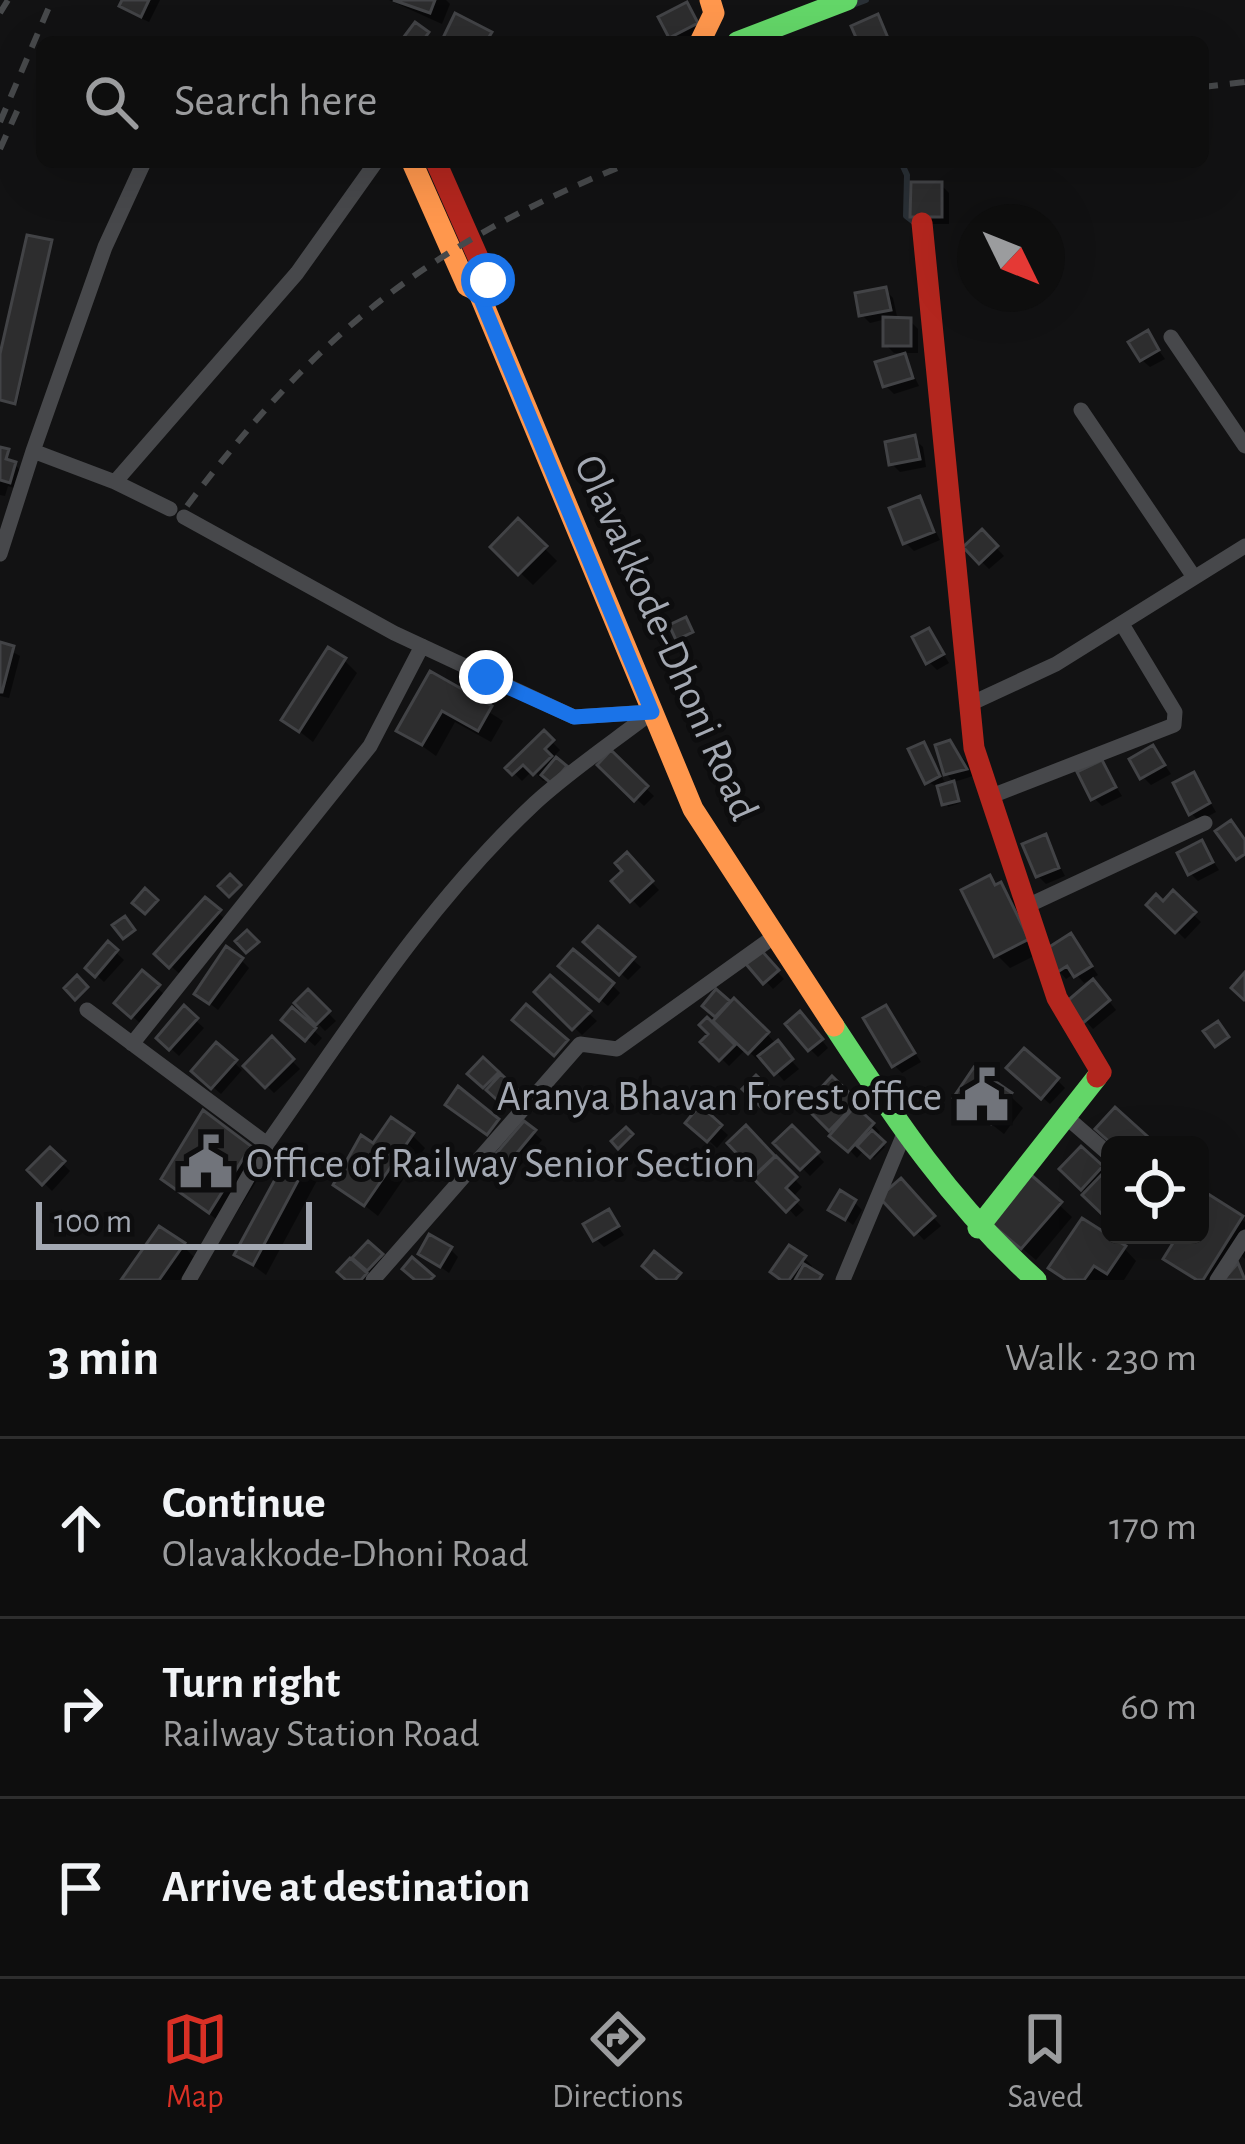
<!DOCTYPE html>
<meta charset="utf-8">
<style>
body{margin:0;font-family:"Alegreya Sans",sans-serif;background:#171717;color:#f1f3f6}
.controls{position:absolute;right:36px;bottom:36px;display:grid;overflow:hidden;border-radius:18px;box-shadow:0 12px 48px #0002}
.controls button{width:108px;height:108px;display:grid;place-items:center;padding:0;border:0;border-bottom:3px solid #2e2e2e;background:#0e0e0e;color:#f1f3f6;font:60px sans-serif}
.compass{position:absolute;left:957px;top:204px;width:108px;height:108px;border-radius:50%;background:#0e0e0e;box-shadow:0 12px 48px #0002;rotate:133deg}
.scale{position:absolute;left:36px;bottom:30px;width:276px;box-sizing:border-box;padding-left:12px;border:6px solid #a4a9b3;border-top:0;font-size:33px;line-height:42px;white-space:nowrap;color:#a4a9b3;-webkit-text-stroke:9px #0d0d0e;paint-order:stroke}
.stop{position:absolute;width:36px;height:36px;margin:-27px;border:9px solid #1a73e8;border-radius:50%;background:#fff}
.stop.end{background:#1a73e8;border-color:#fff;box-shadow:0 3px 12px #0008}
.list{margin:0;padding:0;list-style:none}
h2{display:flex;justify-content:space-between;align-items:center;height:156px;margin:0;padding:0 48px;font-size:51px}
h2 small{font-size:39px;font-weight:400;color:#9b9c9e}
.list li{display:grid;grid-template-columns:78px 1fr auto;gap:36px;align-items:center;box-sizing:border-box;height:180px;padding:0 48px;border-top:3px solid #2e2e2e}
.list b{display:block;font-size:45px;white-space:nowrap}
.list p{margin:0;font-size:39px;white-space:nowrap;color:#9b9c9e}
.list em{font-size:39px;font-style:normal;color:#9b9c9e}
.icon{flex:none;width:66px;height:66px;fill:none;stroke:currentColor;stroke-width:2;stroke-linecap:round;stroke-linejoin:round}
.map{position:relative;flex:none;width:1245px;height:1280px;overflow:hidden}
.search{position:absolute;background:#0e0e0e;box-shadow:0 12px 48px #0002;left:36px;right:36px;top:36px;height:132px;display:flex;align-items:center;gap:30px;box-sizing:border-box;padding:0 42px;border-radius:18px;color:#9b9c9e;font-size:45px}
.sheet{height:696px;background:#0e0e0e}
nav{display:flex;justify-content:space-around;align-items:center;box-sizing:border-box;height:168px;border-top:3px solid #2e2e2e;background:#0e0e0e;font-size:33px;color:#9b9c9e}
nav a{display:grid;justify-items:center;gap:6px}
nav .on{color:#d93025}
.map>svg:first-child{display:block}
</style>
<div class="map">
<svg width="1245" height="1280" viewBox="0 0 1245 1280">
<rect width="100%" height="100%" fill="#121213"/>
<path fill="#0007" d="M125,0H160L149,22L130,13L123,5Z
M389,0H446L450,4L442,24Z
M687,5L704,31L678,42L672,36Z
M877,17L892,42H861L855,27Z
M941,185L949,193V224H922Z
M51,243L17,405L0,401V367Z
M885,290L893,298L898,321H910L918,329V353H894L886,345V319L870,323L862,315Z
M1147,334L1165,359L1150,367L1142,360Z
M904,356L919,386L894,394L886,386Z
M914,439L923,447L926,467L900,472L892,464Z
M0,450L22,472L17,489L8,486L5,496L0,495Z
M919,499L940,540L914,551L906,543Z
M518,522L557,561L533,585L494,547Z
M982,533L1004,556L989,569L967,547Z
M929,631L949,663L937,670L929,662Z
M0,645L20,656L9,698L0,696Z
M344,660L357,673L313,742L285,720Z
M431,675L503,721L491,742L455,722L436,756L400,730Z
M544,734L560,750L552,758L568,771L543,781L533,770L522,781L509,768Z
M949,744L970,765L973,776L954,782L946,774Z
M923,745L947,786L956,788L960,803L948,807L940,788L928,782Z
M1153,748L1171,774L1151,785L1143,777Z
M611,755L654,796L644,806L601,765Z
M1101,763L1122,796L1102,806L1094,798Z
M1194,775L1216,812L1199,821L1191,813Z
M1045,838L1065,876L1046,884L1038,876Z
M1202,844L1219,870L1198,881L1190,873Z
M627,856L659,890L640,908L615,881L626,871Z
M990,879L1013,899L1040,953L1010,968L997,955Z
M1173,895L1201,922L1185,939L1150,905L1163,906Z
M206,901L231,925L184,978L158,954Z
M598,930L641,967L628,980L588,942Z
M1071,937L1098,975L1084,983L1075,973L1066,979L1059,971Z
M108,945L124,960L104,982L89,968Z
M761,954L784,979L773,989L750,964Z
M241,960L249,968L218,1010L198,994Z
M142,974L165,995L141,1024L118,1003Z
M570,974L612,985L620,993L608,1006Z
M551,979L597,1021L582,1035L538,992Z
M1101,991L1116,1010L1093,1029L1069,1003Z
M308,993L336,1021L325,1031L298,1003Z
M716,993L767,1034L799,1069L784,1081L762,1055L758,1060L746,1049L729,1066L705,1042L713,1034L705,1026L720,1019L706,1005Z
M886,1008L921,1062L902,1073L894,1065Z
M184,1010L204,1028L179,1056L160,1038Z
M292,1011L322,1038L315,1046L285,1020Z
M808,1023L828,1048L818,1057L810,1049Z
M272,1041L300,1069L274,1093L247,1066Z
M216,1046L242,1070L221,1094L195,1071Z
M483,1061L525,1102L515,1113L471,1074Z
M1018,1076L1057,1080L1065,1088L1050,1104Z
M756,1079L780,1102L771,1112L746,1089Z
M832,1080L880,1132L876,1137L885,1147L874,1158L865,1149L857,1158L808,1106Z
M1010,1096L1023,1108L1004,1134L957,1097Z
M700,1110L728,1135L717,1148L689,1122Z
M525,1125L542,1140L515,1172L498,1156Z
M792,1129L824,1162L810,1176L778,1143Z
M746,1130L802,1187L792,1198L804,1210L796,1217L731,1143Z
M412,1135L425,1148L378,1216L337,1184L374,1148Z
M249,1148L266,1166L227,1228L165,1178Z
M1081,1150L1110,1176V1218L1063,1169Z
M50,1151L70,1171L52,1191L31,1170Z
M308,1162L320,1175L266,1275L238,1254Z
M1030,1178L1072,1217L1036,1260L1005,1234Z
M901,1182L941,1226L924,1240L883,1197Z
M1206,1196L1245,1222V1259L1240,1254L1226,1276L1238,1267L1245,1280H1194L1167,1258L1182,1235H1200V1206Z
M854,1202L862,1210L853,1225L832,1209Z
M608,1212L624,1235L604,1247L596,1239Z
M368,1245L388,1264L375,1280H349L341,1272Z
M183,1246L195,1258L180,1280H125Z
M1124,1248L1136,1261L1124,1280H1064L1052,1268Z
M450,1249L458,1257L449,1273L421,1253Z
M804,1258L812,1266L809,1270L822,1280H782Z"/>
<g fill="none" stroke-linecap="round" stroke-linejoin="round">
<path stroke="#292f35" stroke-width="6" d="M850,6L866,0
M901,162L907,175L906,216L915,223"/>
</g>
<path fill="#2d2d2e" stroke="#424346" stroke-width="3" d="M122,0H149L141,17L119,6Z
M393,0H435L430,13Z
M687,2L698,23L669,38L658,17Z
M455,13L492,32L486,42H441Z
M878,14L888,38L858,42L851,26Z
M415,22L429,32L422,42H400Z
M911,182H942V217H910Z
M27,235L52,240L15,404L0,400V354Z
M886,287L891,310L859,316L855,293Z
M883,317L911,318V346H883Z
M1148,330L1159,350L1140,361L1128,342Z
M905,353L913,378L883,387L875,362Z
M915,435L920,459L889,465L885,442Z
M0,447L9,449L6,459L16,462L10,483L0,480Z
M920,496L934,532L903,544L889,508Z
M518,518L547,546L518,575L490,547Z
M982,529L998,546L979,564L963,547Z
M686,617L693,632L676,640L669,625Z
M929,628L944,654L926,664L912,637Z
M0,642L14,646L2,692H0Z
M328,647L346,658L299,732L281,720Z
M430,671L492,706L478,731L442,711L422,745L396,731Z
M544,730L554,740L545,749L552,756L533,775L523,765L512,775L505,768Z
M950,740L967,769L944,775L935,745Z
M924,742L940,776L925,784L908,749Z
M1153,745L1165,765L1140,779L1129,759Z
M611,750L648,786L634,801L597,765Z
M556,757L567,766L552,784L541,775Z
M1102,760L1116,787L1091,800L1077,772Z
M1194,772L1210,803L1189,815L1173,783Z
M954,781L959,801L942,805L937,786Z
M1231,820L1245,840V854L1236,860L1215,831Z
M1046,834L1059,868L1036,877L1022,844Z
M1202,840L1213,862L1188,875L1177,853Z
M627,852L653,881L630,902L611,881L622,871L615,863Z
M230,874L241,885L229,897L218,886Z
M990,875L995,885L1001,882L1029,939L994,957L961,890Z
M145,888L158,900L145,914L132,903Z
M1173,890L1196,912L1175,933L1146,905L1156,894L1163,901Z
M205,897L221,910L169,968L154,954Z
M125,916L135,930L123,939L112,925Z
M598,926L635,957L619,975L583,942Z
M247,930L259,942L246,953L235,941Z
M1071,933L1092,966L1074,977L1067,966L1056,973L1043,951Z
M108,941L118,950L95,977L85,968Z
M226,946L243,958L209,1004L194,994Z
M573,949L614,983L599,1001L558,966Z
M761,950L779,970L763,984L746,964Z
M142,970L160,985L131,1018L114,1003Z
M1245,972V999L1244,1000L1231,988Z
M77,975L88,987L75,1000L64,988Z
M550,975L591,1011L572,1030L534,992Z
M1093,979L1110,1000L1083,1023L1065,1003Z
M308,989L330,1011L316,1025L294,1003Z
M716,989L730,1001L715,1017L702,1006Z
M734,998L769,1032L748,1054L713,1021Z
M526,1004L568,1040L554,1056L512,1020Z
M184,1005L198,1018L169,1050L156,1038Z
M886,1005L915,1053L892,1067L863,1018Z
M292,1007L316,1028L305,1041L281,1020Z
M800,1011L823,1039L808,1051L785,1024Z
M707,1017L735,1045L719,1061L700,1042L708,1034L699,1025Z
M1218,1021L1229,1037L1215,1047L1203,1031Z
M272,1036L294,1059L265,1088L243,1066Z
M778,1040L793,1059L774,1075L758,1056Z
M216,1042L237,1060L211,1089L191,1071Z
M1024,1048L1059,1078L1041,1099L1006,1068Z
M483,1057L499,1072L483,1088L467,1074Z
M974,1067L1012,1093L991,1124L953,1098Z
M501,1074L520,1092L505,1107L486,1090Z
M756,1075L774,1092L761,1107L742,1089Z
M832,1076L858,1101L829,1131L804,1106Z
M458,1086L499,1119L487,1135L445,1105Z
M700,1105L722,1125L707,1142L685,1123Z
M855,1106L874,1123L848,1152L829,1136Z
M1115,1107L1157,1145H1113L1095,1129Z
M203,1110L251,1146L209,1213L161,1179Z
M391,1117L414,1133L364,1206L333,1185L361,1135L373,1143Z
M524,1121L536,1130L506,1166L494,1156Z
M746,1125L775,1156L756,1174L727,1143Z
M792,1125L819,1152L800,1170L773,1143Z
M626,1127L633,1134L618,1149L611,1141Z
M872,1130L885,1142L870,1158L857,1146Z
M1081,1146L1103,1166L1081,1190L1059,1169Z
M50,1147L65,1161L42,1185L27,1170Z
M291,1150L309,1160L253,1265L234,1255Z
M776,1156L797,1177L786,1188L798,1200L786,1212L753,1178Z
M1107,1169L1110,1207L1103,1215L1082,1195Z
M1030,1174L1062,1202L1021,1249L989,1222Z
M901,1178L935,1216L914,1235L879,1197Z
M840,1190L856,1200L845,1220L828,1210Z
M1205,1192L1243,1216L1203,1280H1197L1163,1259L1178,1235H1200Z
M609,1209L619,1226L593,1241L583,1224Z
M1082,1218L1126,1246L1107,1274L1094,1266L1084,1280H1066L1048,1268Z
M159,1226L185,1243L159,1280H121Z
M429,1234L452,1247L440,1267L418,1254Z
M368,1241L383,1254L367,1271L352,1258Z
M789,1245L806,1256L789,1280H781L770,1272Z
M654,1251L681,1273L675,1280H658L642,1266Z
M412,1257L434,1276L430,1280H415L402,1269Z
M350,1258L367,1273L361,1280H346L337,1272Z
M1238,1263L1245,1280H1223Z
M804,1264L822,1275L819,1280H795Z"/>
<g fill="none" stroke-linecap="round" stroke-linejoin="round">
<path stroke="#47484b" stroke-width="15" d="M1171,337L1245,446
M1081,410L1194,577
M115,482L33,451L105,247L144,162
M170,509L115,482L297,273L376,162
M184,517L394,633L574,717L649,712
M0,554L33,451
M970,704L1056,664L1245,546
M989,797L1174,725L1175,712L1122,624
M1027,906L1205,823
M87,1010L267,1144C350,1026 429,902 535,803C571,770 613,742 652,712
M132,1044L370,746L422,646
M1064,1115L1110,1155
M189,1280L267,1144
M373,1280L580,1044L617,1049L772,938
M843,1280L904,1134
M1217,1280L1245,1237"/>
<path stroke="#63d668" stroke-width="21" d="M737,42L847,0
M834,1026C895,1119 952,1205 1036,1280
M978,1228L1097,1077"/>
<path stroke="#ff974d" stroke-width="21" d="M700,42L714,13L710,0
M412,162L467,286L478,291L693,809L834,1026"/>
<path stroke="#b3261e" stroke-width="21" d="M436,162L488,280L478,291
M922,223L974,748L1057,998L1101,1072L1097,1077"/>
<path stroke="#47494b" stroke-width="6" stroke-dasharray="15 12" stroke-linecap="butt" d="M0,13L8,0
M1203,87L1245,82
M0,122L52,0
M0,149L18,109
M187,506C318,332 428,244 632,162"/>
</g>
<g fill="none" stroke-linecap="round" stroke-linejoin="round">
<path stroke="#1a73e8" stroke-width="15" d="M486,677L574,717L652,712L478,292L488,280"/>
</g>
<defs>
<symbol id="civic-bare" viewBox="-9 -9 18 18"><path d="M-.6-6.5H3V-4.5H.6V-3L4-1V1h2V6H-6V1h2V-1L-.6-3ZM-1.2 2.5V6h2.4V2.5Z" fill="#71747b" stroke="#0d0d0e" stroke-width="2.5" paint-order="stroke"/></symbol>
</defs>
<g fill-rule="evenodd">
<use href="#civic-bare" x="944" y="1057" width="76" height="76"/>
<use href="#civic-bare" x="168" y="1124" width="76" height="76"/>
</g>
<g text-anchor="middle" stroke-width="10" stroke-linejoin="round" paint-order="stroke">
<g font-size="42" fill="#a4a9b3" stroke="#0d0d0e">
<text transform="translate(668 637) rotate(66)" y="15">Olavakkode-Dhoni Road</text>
</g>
<g font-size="42" fill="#a4a9b3" stroke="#0d0d0e" text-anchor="end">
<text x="942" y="1110">Aranya Bhavan Forest office</text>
<text x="246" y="1177" text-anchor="start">Office of Railway Senior Section</text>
</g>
</g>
</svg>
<div class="controls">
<button><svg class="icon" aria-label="locate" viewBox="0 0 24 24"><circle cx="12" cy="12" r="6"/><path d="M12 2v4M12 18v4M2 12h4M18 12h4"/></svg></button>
</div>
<svg class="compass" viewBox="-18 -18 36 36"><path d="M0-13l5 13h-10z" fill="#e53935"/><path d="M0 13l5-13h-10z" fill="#9b9c9e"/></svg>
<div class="scale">100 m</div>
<div class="stop" style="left:488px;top:280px"></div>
<div class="stop end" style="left:486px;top:677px"></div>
<div class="search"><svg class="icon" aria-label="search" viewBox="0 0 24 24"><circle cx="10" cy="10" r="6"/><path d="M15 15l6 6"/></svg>Search here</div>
</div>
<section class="sheet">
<h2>3 min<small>Walk · 230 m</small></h2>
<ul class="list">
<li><svg class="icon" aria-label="ahead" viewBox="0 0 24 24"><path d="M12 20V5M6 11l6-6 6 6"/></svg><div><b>Continue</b><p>Olavakkode-Dhoni Road</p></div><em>170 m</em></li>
<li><svg class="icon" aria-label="right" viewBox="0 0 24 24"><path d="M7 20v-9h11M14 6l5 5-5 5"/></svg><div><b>Turn right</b><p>Railway Station Road</p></div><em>60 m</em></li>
<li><svg class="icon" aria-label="arrive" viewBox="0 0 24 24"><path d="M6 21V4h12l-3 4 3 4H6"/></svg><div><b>Arrive at destination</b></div></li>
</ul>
</section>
<nav>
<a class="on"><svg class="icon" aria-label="map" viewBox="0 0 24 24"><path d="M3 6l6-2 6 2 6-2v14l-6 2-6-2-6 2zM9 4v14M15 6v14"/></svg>Map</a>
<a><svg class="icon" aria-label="directions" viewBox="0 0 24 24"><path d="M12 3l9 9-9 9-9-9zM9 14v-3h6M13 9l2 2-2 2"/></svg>Directions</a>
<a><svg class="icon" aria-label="saved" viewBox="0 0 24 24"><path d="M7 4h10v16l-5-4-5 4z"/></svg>Saved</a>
</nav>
